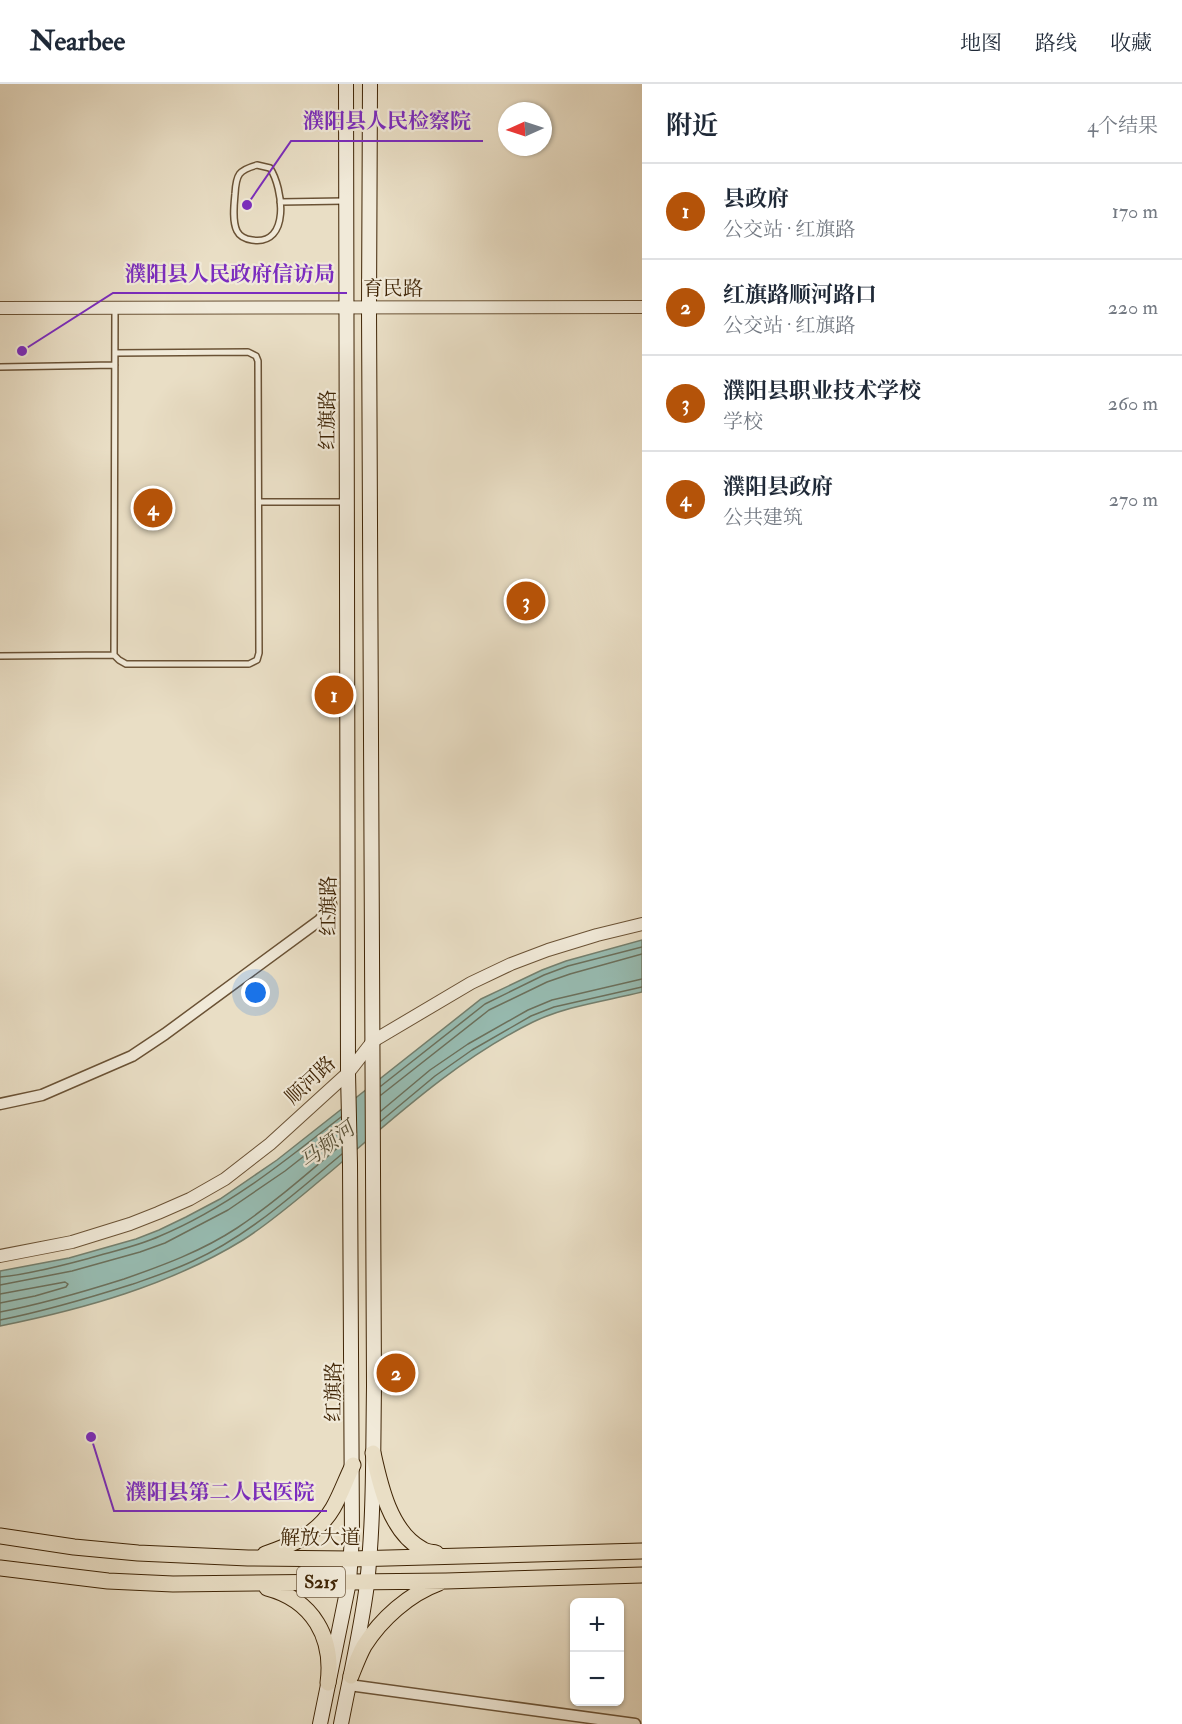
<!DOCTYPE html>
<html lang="zh">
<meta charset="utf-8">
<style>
body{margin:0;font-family:"IM FELL Double Pica","Noto Serif SC",serif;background:#f6f6f7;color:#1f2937}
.controls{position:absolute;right:18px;bottom:18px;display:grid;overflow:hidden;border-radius:9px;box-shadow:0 2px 4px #0004}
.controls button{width:54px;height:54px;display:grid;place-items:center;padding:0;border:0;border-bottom:2px solid #e0e1e3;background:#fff;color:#1f2937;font:30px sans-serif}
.compass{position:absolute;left:498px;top:18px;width:54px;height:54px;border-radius:50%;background:#fff;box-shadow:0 2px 4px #0004;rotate:267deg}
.you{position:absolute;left:256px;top:909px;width:21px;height:21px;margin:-15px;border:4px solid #fff;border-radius:50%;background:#1a73e8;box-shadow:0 0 0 9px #1a73e833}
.badge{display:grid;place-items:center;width:39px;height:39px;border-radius:50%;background:#b45309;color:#fff;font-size:20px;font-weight:700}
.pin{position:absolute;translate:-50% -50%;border:3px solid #fff;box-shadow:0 2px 6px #0006}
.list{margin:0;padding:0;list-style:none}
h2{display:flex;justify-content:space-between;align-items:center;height:78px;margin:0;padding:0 24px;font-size:26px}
h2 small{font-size:20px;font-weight:400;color:#747a83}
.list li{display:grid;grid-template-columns:39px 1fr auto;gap:18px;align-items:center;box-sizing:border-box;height:96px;padding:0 24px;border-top:2px solid #e0e1e3}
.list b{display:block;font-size:22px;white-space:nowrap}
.list p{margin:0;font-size:20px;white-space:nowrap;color:#747a83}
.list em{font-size:20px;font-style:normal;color:#747a83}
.map{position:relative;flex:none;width:642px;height:1640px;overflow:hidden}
header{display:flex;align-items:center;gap:36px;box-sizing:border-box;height:84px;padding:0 30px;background:#fff;border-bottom:2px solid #e0e1e3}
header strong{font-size:28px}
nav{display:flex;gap:33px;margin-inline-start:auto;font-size:21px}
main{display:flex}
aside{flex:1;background:#fff}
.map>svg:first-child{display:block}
</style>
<header>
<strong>Nearbee</strong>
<nav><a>地图</a><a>路线</a><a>收藏</a></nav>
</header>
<main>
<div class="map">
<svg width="642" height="1640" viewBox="0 0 642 1640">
<rect width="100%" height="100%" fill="#e9dec5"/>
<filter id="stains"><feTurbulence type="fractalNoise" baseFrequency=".00333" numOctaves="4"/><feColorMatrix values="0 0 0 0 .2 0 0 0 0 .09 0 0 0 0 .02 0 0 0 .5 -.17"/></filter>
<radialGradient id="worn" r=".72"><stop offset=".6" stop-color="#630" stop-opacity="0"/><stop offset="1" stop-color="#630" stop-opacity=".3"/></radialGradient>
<path fill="#97bcb2" stroke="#747f6d" stroke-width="1.5" d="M642,856V908C606,917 566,922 533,938C456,976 394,1034 329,1089C301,1112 273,1137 243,1156C170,1201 84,1225 0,1242V1187L69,1174L136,1155L159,1146L186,1133L220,1115L277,1076L481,915L542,886L566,877Z"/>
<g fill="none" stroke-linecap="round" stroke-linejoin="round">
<path stroke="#6b705c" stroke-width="1.5" d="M381,1002L485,920L544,891L568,882L642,863
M381,1011L489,926L547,898L570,890L642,870
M381,1027L430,986L468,960L528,926L552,916L642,895
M381,1037L435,992L472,966L531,932L554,923L642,903
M0,1193C27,1191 64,1181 90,1174C114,1167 138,1162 160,1152C227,1124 284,1078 341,1033
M0,1201L72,1187L140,1168L165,1159L228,1126L285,1087L341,1043
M0,1210L65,1198L68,1200L66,1203L35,1212L0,1219
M0,1228C42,1220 83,1208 124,1195C164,1181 202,1167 237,1144C274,1119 308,1089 341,1061
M0,1236C45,1227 89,1214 133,1200C153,1193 174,1186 193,1177C248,1152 295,1109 342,1070"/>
<defs>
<path id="service" d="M257,81L270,84C283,104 291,162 252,156C245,155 240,153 237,147C232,137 234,121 235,110C236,90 239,86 257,81Z
M280,118L345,117
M0,283L115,281
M259,418H347
M114,571L115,225
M0,572L114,571L119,576L126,580H249L257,576L259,569L258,277L256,272L248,268L115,269"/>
<path id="minor" d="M0,1020L42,1011L132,972L165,950L320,836L331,820
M349,1601L635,1640"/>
<path id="tertiary" d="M0,224L642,223
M0,1172L72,1158L130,1140L158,1129L190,1115L225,1095L270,1060L348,989L373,957L471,899L511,880L548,866L597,851L642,840"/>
<path id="secondary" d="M320,1640L349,1498L352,1453L350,1080L348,989L346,0
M341,1640C350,1593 361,1547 367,1500C374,1435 373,1368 374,1302L369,224L370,0"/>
<path id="primary" d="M373,1369C380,1401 390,1448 422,1465C426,1468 431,1468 436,1469
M0,1452L74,1463L138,1469L248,1474L351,1475L642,1467
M265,1470C292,1461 318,1450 333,1424C341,1410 346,1395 353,1381
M0,1484L108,1497L173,1500L446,1497L642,1491
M267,1504C313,1516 334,1554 328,1599
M351,1592C355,1582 359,1571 364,1562C381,1535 409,1510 439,1499"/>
</defs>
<use href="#service" stroke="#6a5235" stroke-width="8"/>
<use href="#minor" stroke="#6a5235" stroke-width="13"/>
<use href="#tertiary" stroke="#6a5235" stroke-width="14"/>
<use href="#secondary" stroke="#3f2405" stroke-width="16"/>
<use href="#primary" stroke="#3f2405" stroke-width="17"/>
<use href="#service" stroke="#f1ead9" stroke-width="5"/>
<use href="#minor" stroke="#f1ead9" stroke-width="10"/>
<use href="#tertiary" stroke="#f1ead9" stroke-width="12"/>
<use href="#secondary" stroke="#f1ead9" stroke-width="14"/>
<use href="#primary" stroke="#e9dec5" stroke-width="15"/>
</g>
<g text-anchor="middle" stroke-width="4.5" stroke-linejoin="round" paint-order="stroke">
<rect fill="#f1ead9" stroke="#745f45" stroke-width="1.5" x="297" y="1483" width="48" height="30" rx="4.5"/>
<g font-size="18" font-weight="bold" fill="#3f2405">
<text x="321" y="1504">S215</text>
</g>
<g font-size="20" fill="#3f2405" stroke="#f1ead9">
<text x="393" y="211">育民路</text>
<text transform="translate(327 336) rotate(-90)" y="7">红旗路</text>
<text transform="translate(328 822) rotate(-90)" y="7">红旗路</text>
<text transform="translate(310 996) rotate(-43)" y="7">顺河路</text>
<text transform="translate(333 1308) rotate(-90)" y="7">红旗路</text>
<text x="320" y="1460">解放大道</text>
</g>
<g font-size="21" font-style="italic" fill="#595239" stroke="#f1ead9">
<text transform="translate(327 1061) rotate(-37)" y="7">马颊河</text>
</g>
</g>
<path fill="none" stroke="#7b2cbf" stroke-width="2" d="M247 121L291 57H483M22 267L113 209H347M91 1353L114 1427H327"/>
<g fill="#7b2cbf" stroke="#f1ead9" stroke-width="2">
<circle cx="247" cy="121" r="6"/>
<circle cx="22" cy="267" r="6"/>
<circle cx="91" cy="1353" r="6"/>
</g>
<g font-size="21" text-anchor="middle" font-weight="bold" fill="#7b2cbf" stroke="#f1ead9" stroke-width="4.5" stroke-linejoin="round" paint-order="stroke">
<text x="387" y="44">濮阳县人民检察院</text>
<text x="230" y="197">濮阳县人民政府信访局</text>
<text x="220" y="1415">濮阳县第二人民医院</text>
</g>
<rect width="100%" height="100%" filter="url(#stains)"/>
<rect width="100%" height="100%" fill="url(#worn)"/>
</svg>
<div class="controls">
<button>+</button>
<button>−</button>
</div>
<svg class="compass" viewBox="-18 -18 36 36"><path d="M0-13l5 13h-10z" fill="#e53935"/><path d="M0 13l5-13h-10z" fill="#747a83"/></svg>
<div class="you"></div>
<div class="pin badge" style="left:334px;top:611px">1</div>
<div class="pin badge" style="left:396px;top:1289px">2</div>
<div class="pin badge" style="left:526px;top:517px">3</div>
<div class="pin badge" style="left:153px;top:424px">4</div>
</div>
<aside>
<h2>附近<small>4个结果</small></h2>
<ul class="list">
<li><span class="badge">1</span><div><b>县政府</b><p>公交站 · 红旗路</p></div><em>170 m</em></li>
<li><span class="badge">2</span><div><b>红旗路顺河路口</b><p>公交站 · 红旗路</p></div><em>220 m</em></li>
<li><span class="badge">3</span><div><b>濮阳县职业技术学校</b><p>学校</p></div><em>260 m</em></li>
<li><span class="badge">4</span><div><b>濮阳县政府</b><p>公共建筑</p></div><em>270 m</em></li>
</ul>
</aside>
</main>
